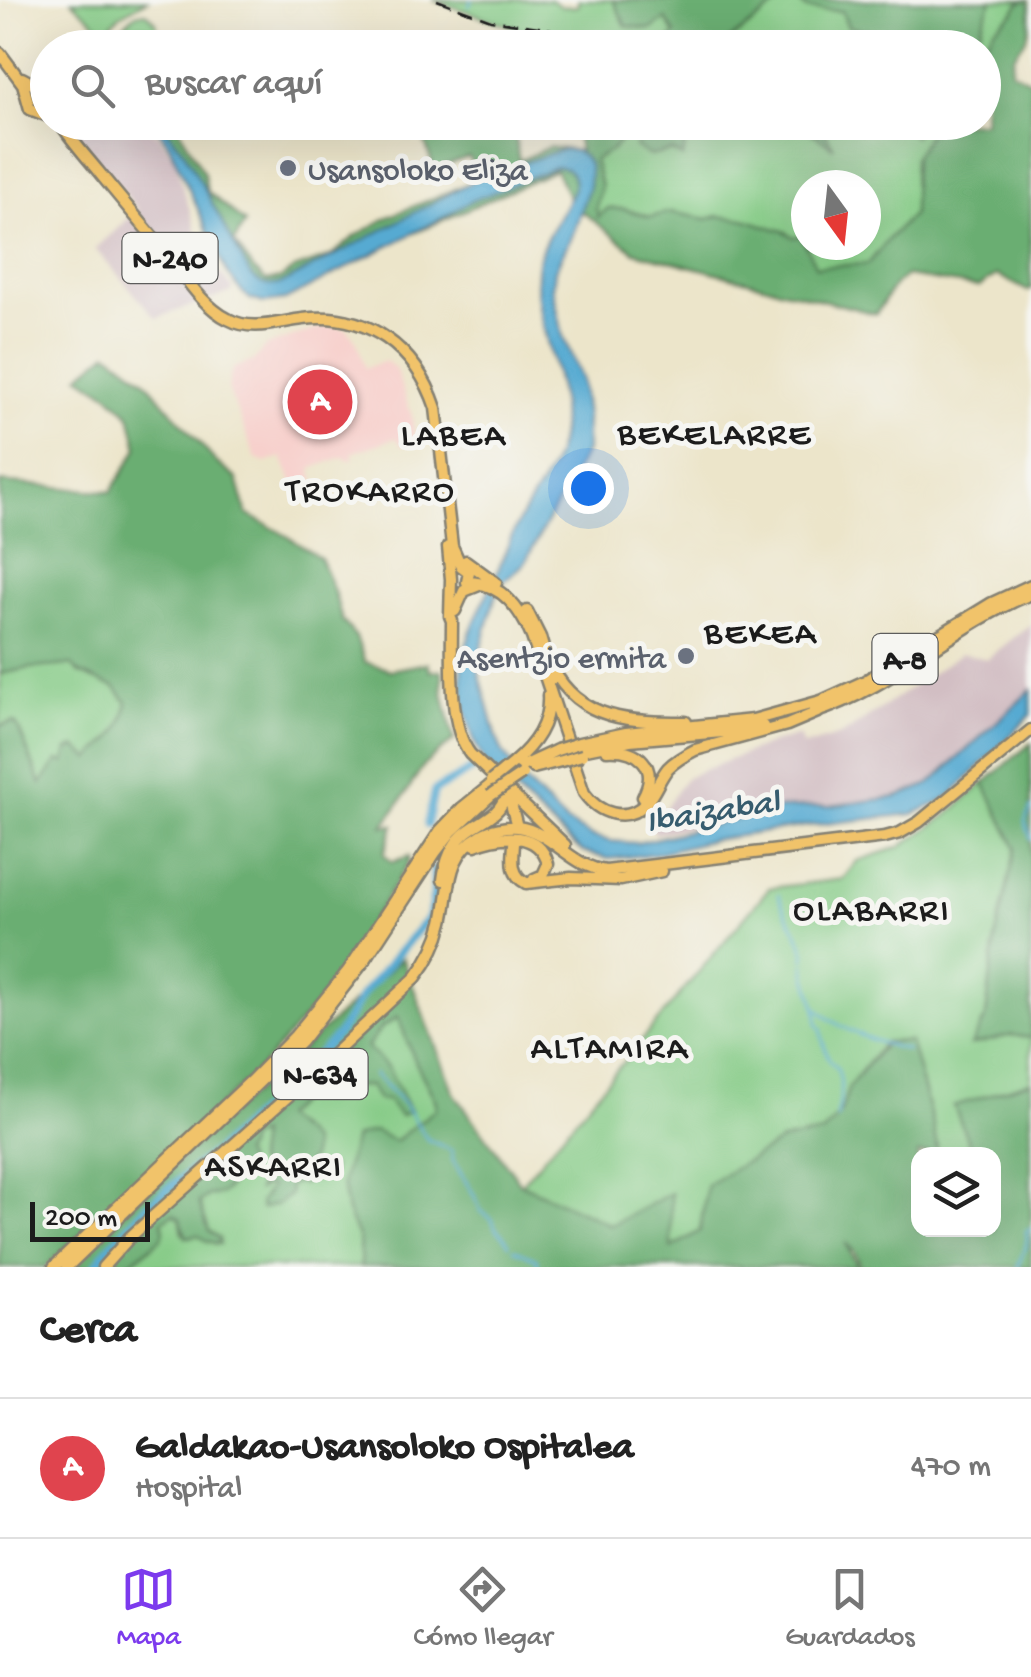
<!DOCTYPE html>
<html lang="es">
<meta charset="utf-8">
<style>
body{margin:0;font-family:"Gochi Hand",sans-serif;background:#f2f2f2;color:#222}
.controls{position:absolute;right:30px;bottom:30px;display:grid;overflow:hidden;border-radius:20px;box-shadow:0 10px 40px #0002}
.controls button{width:90px;height:90px;display:grid;place-items:center;padding:0;border:0;border-bottom:2px solid #e0e0e0;background:#fff;color:#222;font:50px sans-serif}
.compass{position:absolute;left:791px;top:170px;width:90px;height:90px;border-radius:50%;background:#fff;box-shadow:0 10px 40px #0002;rotate:165deg}
.scale{position:absolute;left:30px;bottom:25px;width:120px;box-sizing:border-box;padding-left:10px;border:5px solid #1c1c1c;border-top:0;font-size:28px;line-height:35px;white-space:nowrap;color:#1c1c1c;-webkit-text-stroke:8px #f6f6f2;paint-order:stroke}
.you{position:absolute;left:588px;top:488px;width:35px;height:35px;margin:-25px;border:8px solid #fff;border-radius:50%;background:#1a73e8;box-shadow:0 0 0 15px #1a73e833}
.badge{display:grid;place-items:center;width:65px;height:65px;border-radius:50%;background:#7c3aed;color:#fff;font-size:32px;font-weight:700}
.pin{position:absolute;translate:-50% -50%;border:5px solid #fff;box-shadow:0 2px 10px #0006}
.list{margin:0;padding:0;list-style:none}
h2{display:flex;justify-content:space-between;align-items:center;height:130px;margin:0;padding:0 40px;font-size:42px}
h2 small{font-size:32px;font-weight:400;color:#767676}
.list li{display:grid;grid-template-columns:65px 1fr auto;gap:30px;align-items:center;box-sizing:border-box;height:140px;padding:0 40px;border-top:2px solid #e0e0e0}
.list b{display:block;font-size:38px;white-space:nowrap}
.list p{margin:0;font-size:32px;white-space:nowrap;color:#767676}
.list em{font-size:32px;font-style:normal;color:#767676}
.icon{flex:none;width:55px;height:55px;fill:none;stroke:currentColor;stroke-width:2;stroke-linecap:round;stroke-linejoin:round}
.map{position:relative;flex:none;width:1031px;height:1267px;overflow:hidden}
.search{position:absolute;background:#fff;box-shadow:0 10px 40px #0002;left:30px;right:30px;top:30px;height:110px;display:flex;align-items:center;gap:25px;box-sizing:border-box;padding:0 35px;border-radius:55px;color:#767676;font-size:38px}
.sheet{height:270px;background:#fff}
nav{display:flex;justify-content:space-around;align-items:center;box-sizing:border-box;height:140px;border-top:2px solid #e0e0e0;background:#fff;font-size:28px;color:#767676}
nav a{display:grid;justify-items:center;gap:5px}
nav .on{color:#7c3aed}
.map>svg:first-child{display:block}
</style>
<div class="map">
<svg width="1031" height="1267" viewBox="0 0 1031 1267">
<rect width="100%" height="100%" fill="#f6f6f2"/>
<filter id="ink" filterUnits="userSpaceOnUse"><feTurbulence type="fractalNoise" baseFrequency=".01" numOctaves="2"/><feDisplacementMap in="SourceGraphic" scale="20" xChannelSelector="R" yChannelSelector="G"/><feConvolveMatrix kernelMatrix="1 2 1 2 8 2 1 2 1" color-interpolation-filters="sRGB"/></filter>
<filter id="wash" filterUnits="userSpaceOnUse"><feTurbulence type="fractalNoise" baseFrequency=".0048" numOctaves="4" result="noise"/><feDisplacementMap in="SourceGraphic" scale="40" xChannelSelector="R" yChannelSelector="G"/><feGaussianBlur stdDeviation="2.25" result="paint"/><feColorMatrix in="noise" values="0 0 0 0 0 0 0 0 0 0 0 0 0 0 0 0 0 1.4 0 .05"/><feComposite in="paint" operator="in"/></filter>
<g filter="url(#wash)">
<rect width="100%" height="100%" fill="#ece5ca"/>
<path fill="#f7d0cc" d="M328,325L347,329L357,342L365,368L386,361L395,368L412,416L415,441L402,446L396,438L352,453L354,459L349,460L342,457L311,469L315,482L295,489L282,457L266,463L256,459L228,389L230,376L233,368L253,361L266,346Z"/>
<path fill="#d2bec3" d="M65,123H139L159,135L174,158L200,243L208,260L233,288L232,292L156,318L95,249L138,210Z
M1031,624V690L930,784L897,797L830,806L784,808L764,814L655,834L652,827L686,777L772,743L799,735L803,746L844,734L961,653L987,659Z"/>
<path fill="#84ca85" stroke="#507350" stroke-width="2.5" fill-rule="evenodd" d="M72,0H147L120,15L105,32C94,20 82,12 72,0Z
M433,0H551L562,7L578,6V0H613L626,26L651,29L665,18L675,34L664,47H625L611,36H592L567,42C556,34 547,28 533,34Z
M784,0H797L807,9L842,11L848,27L890,34L914,46L922,47L720,48Z
M992,0H1025L1020,2L1013,13L994,29L983,47L941,48L965,39L976,44L978,35Z
M146,12L156,22L159,47H118L110,38L136,14Z
M814,123H846L858,131L883,129L899,123H905L913,136L924,123H936L914,157L913,214L890,237L869,264L816,267L793,237L718,216L707,219L670,212L650,217L624,209L599,218L596,207L601,186L594,160L612,150L626,132L643,135L682,157L685,143L728,133L802,126L825,133ZM806,185H866V245H806Z
M72,664L78,672L116,688L127,702C123,735 109,738 89,760L68,759L65,763L58,761L41,784L17,725L13,722L0,726V674L30,668Z
M984,783L1016,848L995,940L986,1017L972,1044L1012,1035L1031,1038V1081L955,1106L973,1154H938L933,1125L910,1042H884L849,1087L841,1112L824,1133L784,1140L707,1185L700,1231L671,1248L611,1225L521,1184L769,888L843,879L857,861L900,847L946,816Z
M399,1017L413,1057L436,1102V1109L395,1141L355,1138L342,1183L347,1212L359,1239L361,1267H124L154,1245L164,1231L162,1221L174,1214L180,1218L183,1233L189,1237L198,1234L216,1244L219,1238L209,1231L199,1203L208,1195H218L226,1190L232,1181L245,1173L243,1153L247,1148L248,1139L260,1134L256,1160L262,1169L259,1188L266,1184L270,1187L260,1203L288,1185L331,1167L311,1170L304,1167V1134L282,1117L310,1090L326,1093L328,1080L334,1075L352,1086H370L388,1068L367,1047L381,1028Z"/>
<path fill="#6bae72" stroke="#446547" stroke-width="2.5" d="M613,0H784L720,47H664L675,34L666,19L651,29L626,26Z
M797,0H992L978,35L976,44L965,39L941,47H923L914,46L890,34L848,27L842,11L807,9Z
M1029,0C1031,12 1031,31 1025,41C1016,53 1011,55 1012,71L1031,81V289L1028,291L997,275L979,287L906,276L894,285L876,314L635,252L572,204L555,170L347,263L266,301L219,244L161,123H176L204,173L207,191L245,223L234,242L254,270L266,281L281,278L294,269L331,256L354,237L390,216L477,180L469,157L434,169L418,122L513,123L519,161L549,147L579,151L577,140L564,123H621L623,126L637,127L645,122L814,123L825,133L834,148L802,126L728,133L685,143L683,157L671,151L650,156L635,147L642,135L626,132L612,150L594,160L601,187L596,207L598,217L608,208L624,209L650,217L670,212L707,219L718,216L744,219L786,232L793,237L801,236L816,267L868,264L890,237L913,214L914,157L936,123L984,122L983,48L994,29L1013,13L1020,2Z
M108,352L144,379L216,462L237,479L247,514L289,537L320,558L334,591L342,620L356,637L365,662L391,670L428,663L430,671H442L443,692L454,740L423,766L401,801L383,826L394,825L384,854L392,862L409,856V862L352,953L320,1000L259,1069L46,1267H0V726L13,722L17,725L41,784L58,761L65,763L68,750L76,747L90,759C110,739 123,734 127,702L116,688L78,672L72,665L30,668L0,674V482L111,492L138,448L130,415L108,394L79,376Z
M1031,743V1038L1012,1035L971,1045L986,1017L995,940L1016,848L984,783Z
M402,958L454,1093L521,1184L611,1225L671,1193V1248L700,1231L707,1185L783,1140L823,1133L841,1112L849,1087L886,1042L910,1041L933,1125L938,1154H918V1230H994V1154H973L954,1106L1031,1081V1267H861L855,1253L845,1242L858,1267H361L359,1239L347,1212L342,1182L355,1137L374,1131L395,1141L436,1109V1102L413,1057L398,1017L381,1028L367,1047L388,1068L410,1111L400,1116L387,1100H378L370,1086H352L334,1075L328,1080L327,1096L317,1098L310,1090L282,1117L304,1134L312,1144L311,1158L305,1167L311,1170L332,1167V1173L301,1184L299,1181L289,1185L290,1194L278,1204L261,1209L260,1203L270,1187L266,1185L258,1190L262,1169L256,1161L259,1135L249,1139L247,1148L243,1153L247,1164L245,1173L232,1181L222,1194L208,1195L199,1202L209,1231L219,1238L220,1244L207,1241L198,1235L186,1237L180,1218L173,1214L162,1221L164,1231L162,1238L124,1267H62Z"/>
<path fill="#56aad2" stroke="#396377" stroke-width="2.5" d="M154,123H162L185,153L250,274C261,285 267,288 283,283L481,177L564,149L576,151L584,157L589,165L590,173L589,186L574,231L555,270L553,288L563,336L581,378L586,416V451L524,564L503,582L495,598L477,664L496,735L502,751L523,780L566,822L592,836L610,841L637,843L784,808L830,806L897,797L930,784L1031,690V715L951,795L937,804L913,814L806,826L712,840L654,854L609,859L583,852L568,840L491,769C470,747 458,690 463,660C468,631 484,601 496,575C503,558 509,541 517,525C530,498 552,474 559,444C573,382 529,325 538,263C542,240 564,211 574,188C574,173 570,167 555,167L469,202L444,217L285,300L264,303L250,299L240,290L226,271L169,145Z"/>
<g fill="none" stroke-linecap="round" stroke-linejoin="round">
<path stroke="#56aad2" stroke-width="2.5" d="M469,6L472,0
M1031,808L1025,821L1031,839
M779,895C784,918 805,935 805,959
M805,964C806,985 819,1003 817,1025L821,1028C821,1035 826,1054 830,1061C831,1063 835,1064 836,1067C844,1079 840,1104 837,1118
M818,1009C836,1029 881,1044 907,1050
M374,1074L405,1105L427,1139L452,1151L453,1161L473,1193L481,1211L492,1219L496,1229L503,1235L509,1244
M514,1249L537,1259L538,1267
M1018,1267C1021,1254 1030,1245 1026,1231L1031,1229"/>
<path stroke="#56aad2" stroke-width="8" d="M427,825L434,791L482,764
M95,1267L107,1249L147,1206L216,1151L294,1079L338,1034L363,994L429,917L434,894V870"/>
</g>
</g>
<g filter="url(#ink)">
<g fill="none" stroke-linecap="round" stroke-linejoin="round">
<defs>
<path id="highway" d="M0,53L23,84L30,109L48,116
M22,78L48,92
M60,122C71,140 85,155 98,171C120,198 143,225 166,253C184,275 202,306 228,319C252,332 278,322 303,319C367,311 416,348 436,408L452,546L461,566L469,572L467,582
M448,547L451,579L450,616L452,621C452,657 448,726 470,754L565,845
M466,561L496,583
M467,582C501,582 520,608 532,637L584,793C598,813 626,824 646,803C655,793 659,779 668,768C676,760 685,755 695,750L787,725L820,711
M455,611L464,591L479,585
M527,611L540,637L552,679
M553,669C580,721 633,722 686,722
M813,713C894,688 954,624 1031,594
M579,743L626,733L753,720L821,701L865,681L992,603L1031,585
M581,750L630,740L734,731L763,726
M607,750C638,748 660,766 643,797
M513,763C534,745 550,724 548,695
M533,768L561,761
M516,769L557,750
M509,796L516,823
M514,844C513,859 510,875 526,883L571,878L621,880L662,871
M475,845C501,835 539,830 548,864L543,875L534,879
M443,880C445,864 450,847 463,835C478,821 500,817 505,796L502,789
M54,1267L251,1081L295,1036L348,971L440,831L462,808L492,784
M67,1267L301,1042L365,960L435,853L452,831L490,796
M103,1267L130,1237L303,1083L416,977C429,960 438,943 443,922C451,889 445,855 481,835C491,829 506,826 518,827C552,832 571,867 606,871L885,837L900,833L919,822L1031,730"/>
</defs>
<use href="#highway" stroke="#848073" stroke-width="15"/>
<use href="#highway" stroke="#f1c36a" stroke-width="10"/>
<path stroke="#1c1c1c" stroke-width="2.5" stroke-dasharray="15 8" stroke-linecap="butt" d="M437,0L491,20L551,29"/>
<defs>
<path id="highway-bridge" d="M557,750L579,743
M561,761L582,755
M491,781L513,763
M490,796L522,774"/>
</defs>
<use href="#highway-bridge" stroke="#848073" stroke-width="15" stroke-linecap="butt"/>
<use href="#highway-bridge" stroke="#f1c36a" stroke-width="10"/>
</g>
</g>
<g fill="#6b7280" stroke="#f6f6f2" stroke-width="4">
<circle cx="288" cy="168" r="10"/>
<circle cx="686" cy="656" r="10"/>
</g>
<g text-anchor="middle" stroke-width="10" stroke-linejoin="round" paint-order="stroke">
<g fill="#f6f6f2" stroke="#5d5d5c" stroke-width="2.5">
<rect x="122.5" y="233" width="95" height="50" rx="8"/>
<rect x="872.5" y="634" width="65" height="50" rx="8"/>
<rect x="272.5" y="1049" width="95" height="50" rx="8"/>
</g>
<g font-size="30" font-weight="bold" fill="#1c1c1c">
<text x="170" y="268">N-240</text>
<text x="905" y="669">A-8</text>
<text x="320" y="1084">N-634</text>
</g>
<g font-size="32" fill="#5b616d" stroke="#f6f6f2" text-anchor="start">
<text x="308" y="179">Usansoloko Eliza</text>
<text x="666" y="667" text-anchor="end">Asentzio ermita</text>
</g>
<g font-size="35" letter-spacing="2.5" fill="#1c1c1c" stroke="#f6f6f2">
<text x="715" y="443">BEKELARRE</text>
<text x="454" y="444">LABEA</text>
<text x="371" y="500">TROKARRO</text>
<text x="761" y="642">BEKEA</text>
<text x="872" y="919">OLABARRI</text>
<text x="610" y="1057">ALTAMIRA</text>
<text x="274" y="1175">ASKARRI</text>
</g>
<g font-size="35" font-style="italic" fill="#365c6e" stroke="#f6f6f2">
<text transform="translate(712 809) rotate(-9)" y="12">Ibaizabal</text>
</g>
</g>
</svg>
<div class="controls">
<button><svg class="icon" aria-label="layers" viewBox="0 0 24 24"><path d="M12 4l9 5-9 5-9-5zM3 14l9 5 9-5"/></svg></button>
</div>
<svg class="compass" viewBox="-18 -18 36 36"><path d="M0-13l5 13h-10z" fill="#e53935"/><path d="M0 13l5-13h-10z" fill="#767676"/></svg>
<div class="scale">200 m</div>
<div class="you"></div>
<div class="pin badge" style="left:320px;top:402px;background:#e0444e">A</div>
<div class="search"><svg class="icon" aria-label="search" viewBox="0 0 24 24"><circle cx="10" cy="10" r="6"/><path d="M15 15l6 6"/></svg>Buscar aquí</div>
</div>
<section class="sheet">
<h2>Cerca<small></small></h2>
<ul class="list">
<li><span class="badge" style="background:#e0444e">A</span><div><b>Galdakao-Usansoloko Ospitalea</b><p>Hospital</p></div><em>470 m</em></li>
</ul>
</section>
<nav>
<a class="on"><svg class="icon" aria-label="map" viewBox="0 0 24 24"><path d="M3 6l6-2 6 2 6-2v14l-6 2-6-2-6 2zM9 4v14M15 6v14"/></svg>Mapa</a>
<a><svg class="icon" aria-label="directions" viewBox="0 0 24 24"><path d="M12 3l9 9-9 9-9-9zM9 14v-3h6M13 9l2 2-2 2"/></svg>Cómo llegar</a>
<a><svg class="icon" aria-label="saved" viewBox="0 0 24 24"><path d="M7 4h10v16l-5-4-5 4z"/></svg>Guardados</a>
</nav>
